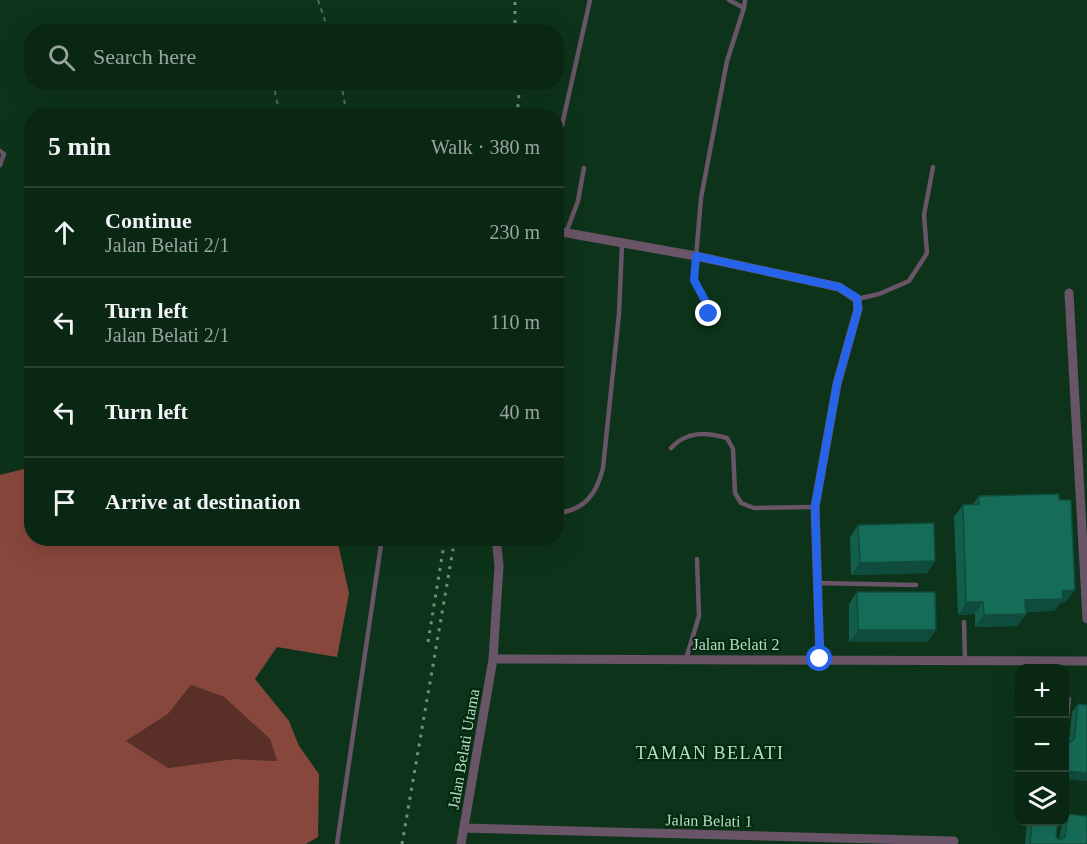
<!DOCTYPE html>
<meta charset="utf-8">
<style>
body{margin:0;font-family:Georgia,serif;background:#183322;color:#f1f3f6}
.controls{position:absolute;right:18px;bottom:18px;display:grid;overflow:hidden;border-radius:12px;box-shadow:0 6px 24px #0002}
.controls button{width:54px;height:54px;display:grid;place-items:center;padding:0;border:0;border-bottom:2px solid #2a4434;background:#0a2714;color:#f1f3f6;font:30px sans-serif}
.stop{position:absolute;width:18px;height:18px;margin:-14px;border:4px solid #2563eb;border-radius:50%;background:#fff}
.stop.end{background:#2563eb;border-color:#fff;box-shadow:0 2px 6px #0008}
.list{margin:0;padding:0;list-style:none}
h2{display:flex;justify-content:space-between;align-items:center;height:78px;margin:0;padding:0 24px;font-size:26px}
h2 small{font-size:20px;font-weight:400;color:#99a5a0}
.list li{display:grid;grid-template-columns:39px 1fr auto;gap:18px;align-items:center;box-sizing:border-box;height:90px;padding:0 24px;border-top:2px solid #2a4434}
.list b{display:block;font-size:22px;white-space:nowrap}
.list p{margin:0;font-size:20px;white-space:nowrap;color:#99a5a0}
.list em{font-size:20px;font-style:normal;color:#99a5a0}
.icon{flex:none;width:33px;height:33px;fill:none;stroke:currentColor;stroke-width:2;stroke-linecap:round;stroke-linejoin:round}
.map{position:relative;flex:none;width:1087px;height:844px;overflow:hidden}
.search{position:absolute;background:#0a2714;box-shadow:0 6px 24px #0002;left:24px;top:24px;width:540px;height:66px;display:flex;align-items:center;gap:15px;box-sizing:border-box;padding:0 21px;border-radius:24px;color:#99a5a0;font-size:22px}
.panel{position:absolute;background:#0a2714;box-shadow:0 6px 24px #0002;left:24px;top:108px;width:540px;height:438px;border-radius:24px}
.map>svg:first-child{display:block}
</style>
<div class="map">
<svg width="1087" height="844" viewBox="0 0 1087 844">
<rect width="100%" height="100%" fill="#0d341a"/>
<path fill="#5a2f28" d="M191,685L224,697L270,739L277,761L234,759L168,768L126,741L168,714Z"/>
<path fill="#88473c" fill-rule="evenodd" d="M31,467L32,538L337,539L349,593L337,657L277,647L255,679L289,721L299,746L319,774L318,837L306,844H0V475ZM191,685L224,697L270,739L277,761L234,759L168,768L126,741L168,714Z"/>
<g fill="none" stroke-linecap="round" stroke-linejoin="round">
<path stroke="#4b7056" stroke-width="2" stroke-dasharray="4.5 4.5" stroke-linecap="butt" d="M318,0L329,32
M273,82L280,116
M341,82L347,116"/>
<path stroke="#6a5467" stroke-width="4.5" d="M729,0L744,8
M0,151L4,154L0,165
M556,152L590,0
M566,233L578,201L584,168
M857,299L879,294L909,281L927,253L924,215L933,167
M702,321L709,314L708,306L694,281L701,198L727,61L744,8L745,0
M671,448C687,431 705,432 727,438L733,449L735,493L741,503L754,508L815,507
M556,513C585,511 597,493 603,468L619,314L622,244
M817,583L916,585
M964,622L965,660
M686,659L699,616L697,559
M1064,747L1069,699
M337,844L382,538"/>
<path stroke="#6a5467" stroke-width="9" d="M556,231L696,256L839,287L857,299L858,309L837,384L815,507L820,659
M1069,293L1087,619
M493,659L1087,661
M464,828L954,841
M461,844L493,659L499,566L496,538"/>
<path stroke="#6d9277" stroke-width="3" stroke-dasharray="3 6" stroke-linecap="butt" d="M515,32V0
M517,116L520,82
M428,642L445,538
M402,844L455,538"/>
</g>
<path fill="#135e4b" d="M979,496L1066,602L1060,603L1054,611L1026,612V614L1017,626L975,627V614L958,615L954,517L963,505L973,504Z
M858,525L935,561L927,573L851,575L850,537Z
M857,592L936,630L927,642H849V604Z
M1078,704L1087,705V781L1065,779V738L1069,743L1072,712Z
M1068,814L1087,844H1025L1027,822H1058L1056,836L1059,840L1062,823L1065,822V820Z"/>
<path fill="#0f4c3d" d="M935,561L927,573L851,575L860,563Z
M1075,590L1066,602L1060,603L1054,611L1017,612L1025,600L1062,591Z
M966,602H983L975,614L958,615Z
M1026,614L1017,626L975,627L984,615Z
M858,630H936L927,642H849Z
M1065,771L1087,773V781L1065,779Z"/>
<path fill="#166d57" stroke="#0f4c3d" stroke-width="1.5" d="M1059,494V500H1071L1075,590L1062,591L1063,599L1025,600L1026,614L984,615L983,602H966L963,505L979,504V496Z
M934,523L935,561L860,563L858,525Z
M857,592H935L936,630H858Z
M1065,695H1069L1065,738L1069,743L1074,739L1078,704L1087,705V773L1065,771Z
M1068,814L1087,816V844H1030L1032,822H1058L1056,836L1059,840L1065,837Z"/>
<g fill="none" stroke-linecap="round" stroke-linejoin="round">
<path stroke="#2563eb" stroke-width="8" d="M709,314L708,306L694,280L696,256L839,287L857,298L858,309L837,384L815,507L820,659"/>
</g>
<g text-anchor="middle" stroke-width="4.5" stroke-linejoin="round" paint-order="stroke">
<g font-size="16" fill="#b9dcc0" stroke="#022a10">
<text x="736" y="650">Jalan Belati 2</text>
<text transform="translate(463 749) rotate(-80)" y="6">Jalan Belati Utama</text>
<text transform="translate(709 820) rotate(1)" y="6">Jalan Belati 1</text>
</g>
<g font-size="18" letter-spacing="1.5" fill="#b9dcc0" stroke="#022a10">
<text x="710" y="759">TAMAN BELATI</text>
</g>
</g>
</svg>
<div class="controls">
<button>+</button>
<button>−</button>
<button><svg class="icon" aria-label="layers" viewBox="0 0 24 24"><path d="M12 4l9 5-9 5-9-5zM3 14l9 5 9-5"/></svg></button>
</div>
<div class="stop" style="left:820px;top:659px"></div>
<div class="stop end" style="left:709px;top:314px"></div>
<div class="search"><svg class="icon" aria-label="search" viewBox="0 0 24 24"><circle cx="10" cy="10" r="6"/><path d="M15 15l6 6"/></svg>Search here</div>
<section class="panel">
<h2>5 min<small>Walk · 380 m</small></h2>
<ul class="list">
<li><svg class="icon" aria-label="ahead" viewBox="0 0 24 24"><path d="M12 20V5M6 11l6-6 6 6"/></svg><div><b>Continue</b><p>Jalan Belati 2/1</p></div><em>230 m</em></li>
<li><svg class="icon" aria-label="left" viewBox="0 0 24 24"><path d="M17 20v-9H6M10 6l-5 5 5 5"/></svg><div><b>Turn left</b><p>Jalan Belati 2/1</p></div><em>110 m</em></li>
<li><svg class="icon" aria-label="left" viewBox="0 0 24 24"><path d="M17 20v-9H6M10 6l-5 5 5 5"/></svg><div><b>Turn left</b></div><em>40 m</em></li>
<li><svg class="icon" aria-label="arrive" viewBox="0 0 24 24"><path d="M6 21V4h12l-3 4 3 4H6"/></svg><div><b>Arrive at destination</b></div></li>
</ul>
</section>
</div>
